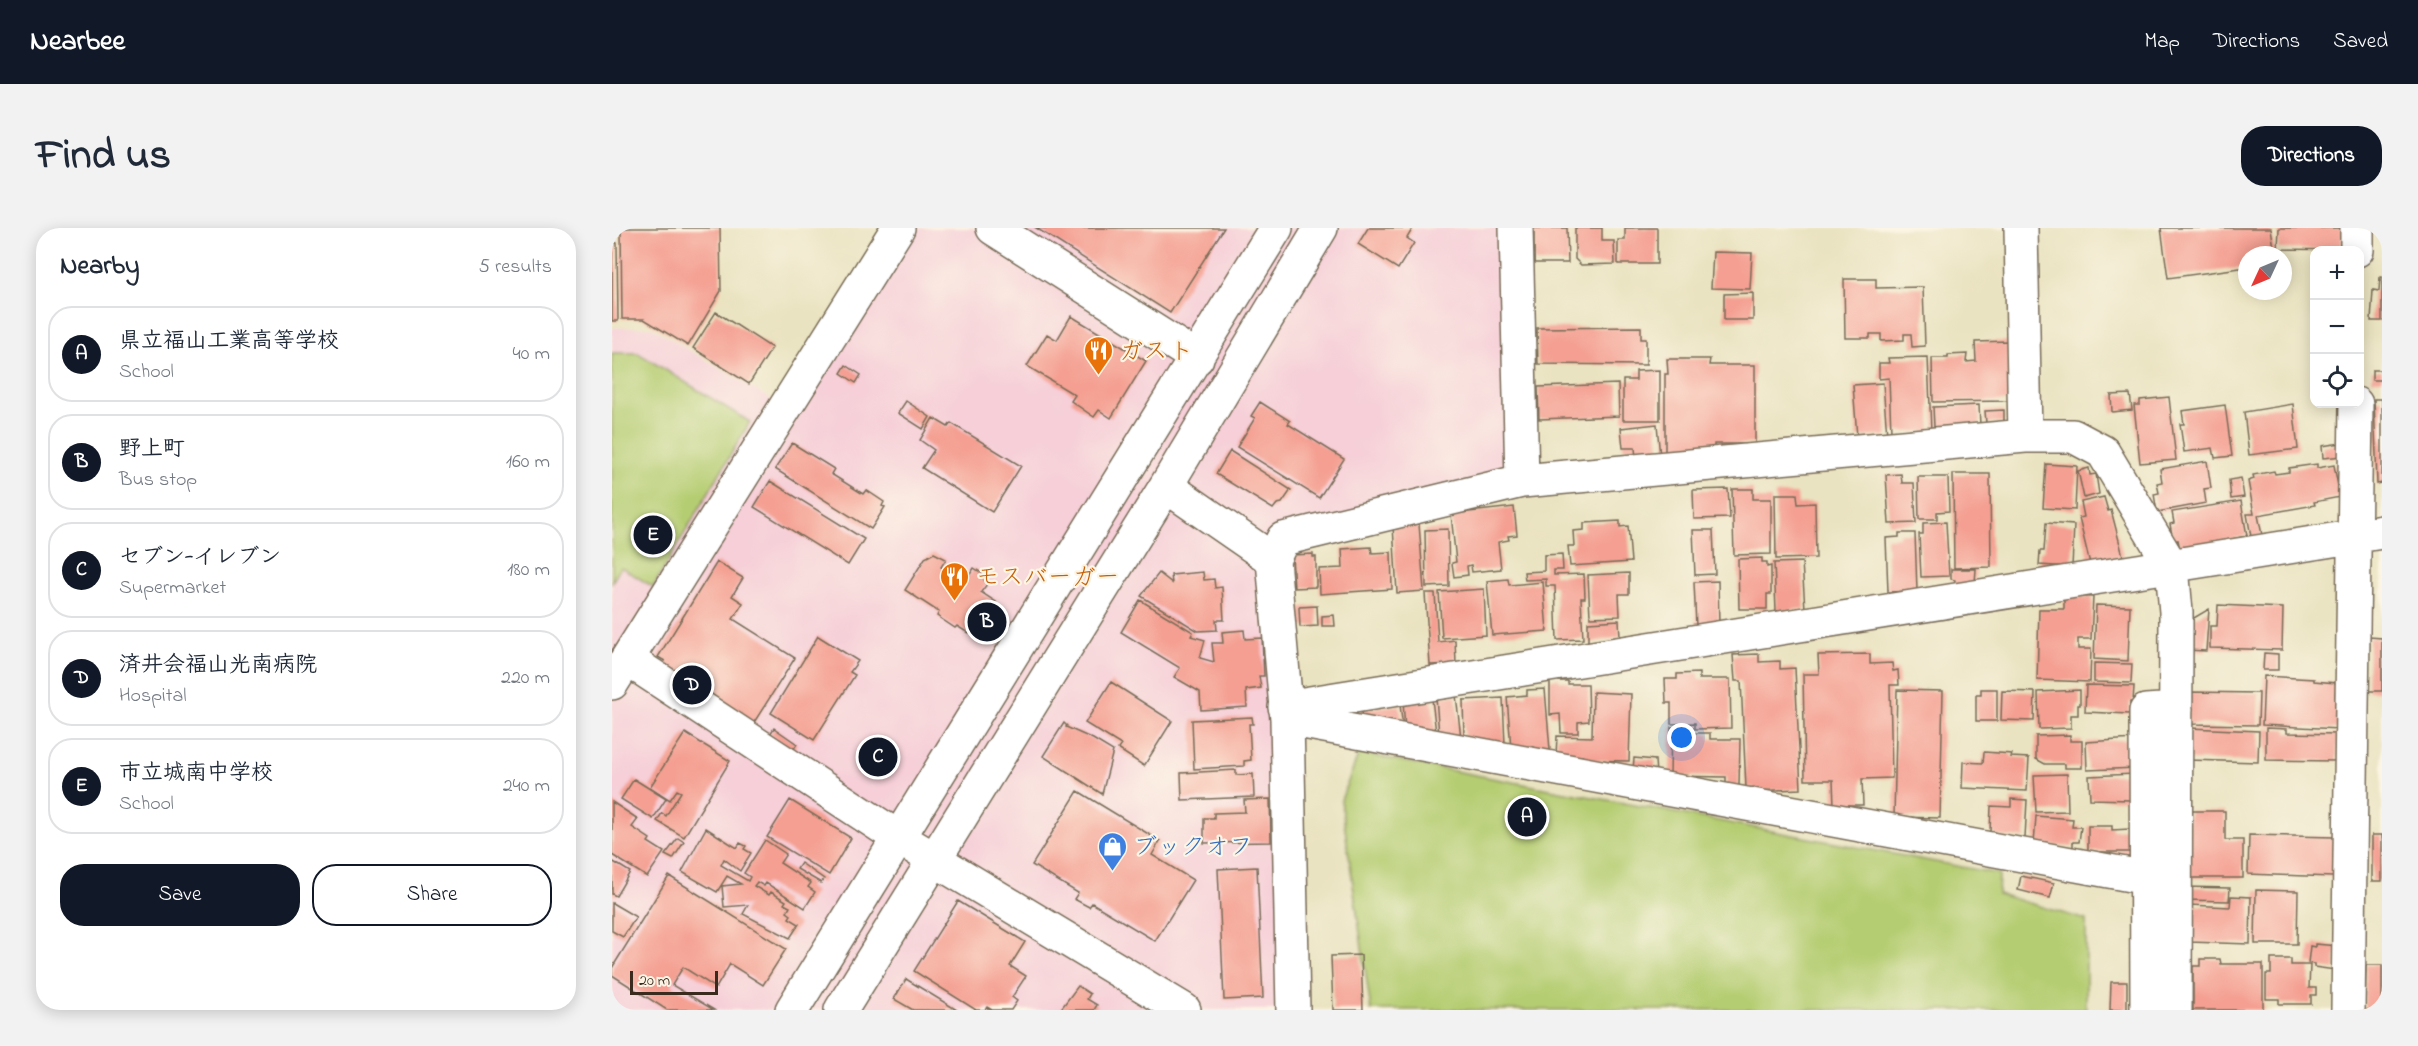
<!DOCTYPE html>
<meta charset="utf-8">
<style>
body{margin:0;font-family:"Indie Flower","Klee One",sans-serif;background:#f2f2f3;color:#1f2937}
.controls{position:absolute;right:18px;top:18px;display:grid;overflow:hidden;border-radius:12px;box-shadow:0 3px 15px #0003}
.controls button{width:54px;height:54px;display:grid;place-items:center;padding:0;border:0;border-bottom:2px solid #e0e1e3;background:#fff;color:#1f2937;font:30px sans-serif}
.compass{position:absolute;left:1626px;top:18px;width:54px;height:54px;border-radius:50%;background:#fff;box-shadow:0 3px 15px #0003;rotate:226deg}
.scale{position:absolute;left:18px;bottom:15px;width:88px;box-sizing:border-box;padding-left:6px;border:3px solid #3b2a1e;border-top:0;font-size:16px;line-height:21px;white-space:nowrap;color:#3b2a1e;-webkit-text-stroke:4px #fcf5e5;paint-order:stroke}
.you{position:absolute;left:1070px;top:510px;width:21px;height:21px;margin:-15px;border:4px solid #fff;border-radius:50%;background:#1a73e8;box-shadow:0 0 0 9px #1a73e833}
.badge{display:grid;place-items:center;width:39px;height:39px;border-radius:50%;background:#111827;color:#fff;font-size:20px;font-weight:700}
.pin{position:absolute;translate:-50% -50%;border:3px solid #fff;box-shadow:0 2px 6px #0006}
.list{margin:0;padding:0;list-style:none}
h2{display:flex;justify-content:space-between;align-items:center;height:78px;margin:0;padding:0 24px;font-size:26px}
h2 small{font-size:20px;font-weight:400;color:#747a83}
.list li{display:grid;grid-template-columns:39px 1fr auto;gap:18px;align-items:center;box-sizing:border-box;height:96px;margin:0 12px 12px;padding:0 12px;border:2px solid #e0e1e3;border-radius:24px}
.list b{display:block;font-size:22px;white-space:nowrap}
.list p{margin:0;font-size:20px;white-space:nowrap;color:#747a83}
.list em{font-size:20px;font-style:normal;color:#747a83}
.actions{display:flex;gap:12px;padding:18px 24px}
.actions a{flex:1;padding:14px 0;border:2px solid #111827;border-radius:24px;text-align:center;font-size:21px;color:#111827}
.actions .main{background:#111827;color:#fff}
.icon{flex:none;width:33px;height:33px;fill:none;stroke:currentColor;stroke-width:2;stroke-linecap:round;stroke-linejoin:round}
.map{position:relative;flex:none;width:1770px;height:782px;overflow:hidden;border-radius:24px}
header{display:flex;align-items:center;gap:36px;box-sizing:border-box;height:84px;padding:0 30px;background:#111827;color:#fff}
header strong{font-size:28px}
nav{display:flex;gap:33px;margin-inline-start:auto;font-size:21px}
.intro{display:flex;align-items:center;justify-content:space-between;box-sizing:border-box;height:144px;padding:0 36px}
h1{margin:0;font-size:42px}
.button{padding:15px 27px;border-radius:24px;background:#111827;color:#fff;font-size:21px;font-weight:700}
main{display:flex;gap:36px;padding:0 36px}
aside{flex:1;background:#fff;border-radius:24px;box-shadow:0 3px 15px #0003}
.map>svg:first-child{display:block}
</style>
<header>
<strong>Nearbee</strong>
<nav><a>Map</a><a>Directions</a><a>Saved</a></nav>
</header>
<div class="intro"><h1>Find us</h1><a class="button">Directions</a></div>
<main>
<aside>
<h2>Nearby<small>5 results</small></h2>
<ul class="list">
<li><span class="badge">A</span><div><b>県立福山工業高等学校</b><p>School</p></div><em>40 m</em></li>
<li><span class="badge">B</span><div><b>野上町</b><p>Bus stop</p></div><em>160 m</em></li>
<li><span class="badge">C</span><div><b>セブン-イレブン</b><p>Supermarket</p></div><em>180 m</em></li>
<li><span class="badge">D</span><div><b>済井会福山光南病院</b><p>Hospital</p></div><em>220 m</em></li>
<li><span class="badge">E</span><div><b>市立城南中学校</b><p>School</p></div><em>240 m</em></li>
</ul>
<div class="actions"><a class="main">Save</a><a>Share</a></div>
</aside>
<div class="map">
<svg width="1770" height="782" viewBox="0 0 1770 782">
<rect width="100%" height="100%" fill="#fcf5e5"/>
<filter id="ink" filterUnits="userSpaceOnUse"><feTurbulence type="fractalNoise" baseFrequency=".0167" numOctaves="2"/><feDisplacementMap in="SourceGraphic" scale="12" xChannelSelector="R" yChannelSelector="G"/><feConvolveMatrix kernelMatrix="1 2 1 2 8 2 1 2 1" color-interpolation-filters="sRGB"/></filter>
<filter id="wash" filterUnits="userSpaceOnUse"><feTurbulence type="fractalNoise" baseFrequency=".008" numOctaves="4" result="noise"/><feDisplacementMap in="SourceGraphic" scale="24" xChannelSelector="R" yChannelSelector="G"/><feGaussianBlur stdDeviation="1.35" result="paint"/><feColorMatrix in="noise" values="0 0 0 0 0 0 0 0 0 0 0 0 0 0 0 0 0 1.4 0 .05"/><feComposite in="paint" operator="in"/></filter>
<g filter="url(#wash)">
<rect width="100%" height="100%" fill="#eae3c1"/>
<path fill="#f6cfd8" d="M288,0H916L917,250L658,315L683,782H0V470Z
M39,99L163,174L0,439V100Z"/>
<path fill="#b5cd72" stroke="#787c48" stroke-width="1.5" d="M0,125H26L138,194L41,359L9,339L0,354Z
M747,525L1387,646L1386,666L1474,692V782H759L729,572Z"/>
<g id="blocks">
<path fill="#f49f91" d="M9,0H108L109,63L76,118L32,91H10Z
M424,0H612L558,85Z
M756,0H801L795,10L802,15L786,41L746,16Z
M922,0H955L956,35H922Z
M963,0H990V13H1002L1003,36L969,37L963,31Z
M1013,0H1045V36H1006V12H1013Z
M1549,0H1659L1663,27H1635V39L1556,50Z
M1667,0H1731L1730,22L1666,21Z
M0,15H5L6,93H0Z
M1101,24L1140,25L1138,61L1099,60Z
M1768,49H1770V93H1759L1761,62L1767,63Z
M1232,51H1264V60L1311,59L1313,118L1300,119L1299,106H1292V112L1269,113V106H1258V110H1233Z
M1141,65V92H1112V66Z
M104,84L160,120L137,156L81,120Z
M459,88L534,133L499,190L487,182L482,189L459,173L463,167L415,138L435,106L445,112Z
M1029,99V111H1034V137L926,136L925,100Z
M1397,113L1398,173L1321,174L1320,130H1336V127L1355,126L1354,134L1364,133L1363,114Z
M1316,129L1319,203L1279,204L1277,150L1267,151V135H1277L1276,130Z
M1055,131H1098L1097,137H1143V216H1102V224H1053V146H1056Z
M234,137L249,147L244,155L229,145Z
M1048,142V192H1011V152H1024V143Z
M1760,142H1770V152H1760Z
M1271,155L1275,208L1245,209L1241,157Z
M1006,156L1007,188L927,191L926,159Z
M1518,166L1520,182L1500,184L1499,167Z
M1557,169L1564,232L1528,235L1522,177H1528V172Z
M1762,171H1770V255L1765,256Z
M294,173L318,189L311,201L286,185Z
M648,174L678,193L676,196L732,231L707,270L625,219L643,190L639,188Z
M1681,176L1686,221L1637,227L1632,184Z
M1367,177L1368,197L1322,199L1321,179Z
M1613,177L1620,228L1603,230L1601,220L1572,224L1568,196H1572L1570,183Z
M1392,182V194L1374,195L1373,183Z
M321,190L336,199L339,195L409,238L380,284L310,240L322,222L308,212Z
M1045,196L1048,229L1024,230L1023,220H1011L1009,200Z
M180,215L222,241L219,246L251,266L254,262L272,274L270,278L273,279L259,301L163,241Z
M1729,215L1731,228L1711,230L1710,218Z
M618,223L679,262L670,275L665,276L661,281L604,246Z
M1595,233L1599,260L1592,261L1594,275L1545,284L1542,266L1547,265L1545,255L1550,254L1548,241Z
M1434,236L1465,238L1463,282L1431,280Z
M1705,236V240L1722,237L1728,269L1702,274L1703,277L1646,287L1650,307L1639,309L1635,286H1642L1636,253L1642,251L1641,247L1662,243L1663,246L1677,244V240Z
M1477,240L1478,247L1484,246L1487,266L1472,270L1466,243Z
M1289,246L1290,255H1302L1304,295L1277,296L1274,247Z
M1341,246H1378L1379,339L1342,340Z
M1306,249H1336L1337,283L1325,284V291H1307Z
M1629,250L1632,269L1619,271L1617,252Z
M158,253L252,311L236,337L142,279Z
M1116,261L1118,290L1082,291L1081,262Z
M1120,261H1141V271H1159V326L1122,327Z
M1163,266H1185L1186,276L1203,275L1204,330L1164,331Z
M1492,269L1496,283L1499,282L1511,328L1478,336L1467,290L1472,289L1469,274Z
M1629,273L1635,308L1568,321L1566,312L1561,313L1558,296L1562,295L1560,284Z
M902,279L905,307L896,308L897,312L886,314L889,341L860,344L859,337L855,338L856,347L842,349L840,335L844,334L839,286Z
M1008,293V299L1016,298L1019,334L958,338L956,318H962L961,303L972,302V295Z
M1334,294L1337,348L1309,349L1307,306H1311V295Z
M1434,295L1462,297L1460,339L1427,337L1428,323H1432Z
M807,296L812,363L785,365L781,298Z
M836,301L837,358L814,359L813,302Z
M1081,302H1101L1103,346L1083,347Z
M1287,305H1303L1305,363L1276,364L1274,310L1287,309Z
M759,319L760,325L779,324L780,361L708,366L707,341L731,340L730,321Z
M322,325L334,331L329,339L346,349L349,343L357,348L362,340L374,348L372,352L376,355L369,364L384,374L364,403L356,405L345,398L343,400L325,388L327,384L293,362L313,330Z
M701,326V329H704V359L682,360L680,327Z
M950,326L951,342H942V347L972,346L973,370H969L971,411L945,412L943,358H934V351L913,352L912,344L932,343V327Z
M1150,330V334H1155V339L1159,338V366H1155V381H1127L1126,331Z
M105,334L131,350L120,368L131,375L121,391L183,430L141,496L50,439L53,433L46,429Z
M1190,334L1193,381L1164,383L1162,335Z
M1339,341H1364L1363,355L1342,358L1343,352L1339,351Z
M591,344L592,352L602,351L603,360L610,359L612,392H604L605,402L586,403L529,368L547,345L560,355L559,347Z
M1017,345V366H1007L1008,388L978,389L976,347Z
M896,351L897,357L931,354L935,403L880,407L875,353Z
M1106,353L1107,397L1084,398L1082,354Z
M872,361L874,407L830,410L827,364Z
M813,365H823L826,414L843,412L844,436L818,437Z
M1452,368L1481,369L1479,411H1466V421H1479L1478,454L1425,452L1427,381H1452Z
M528,372L581,404L579,408L593,412L588,430L602,434L600,415H611L610,404L632,402L633,411L650,410L652,448H647L649,460L634,462L635,479L589,482L588,464L562,449L568,440L509,404Z
M1484,377L1518,378L1516,433L1482,431Z
M1606,377L1671,380L1670,422L1598,420V398H1605Z
M705,378L706,398L688,399L687,379Z
M1597,381L1594,423L1575,422V394Z
M722,387L723,398H710V388Z
M1007,392L1008,409L976,415V394Z
M206,408L246,433L238,444L243,447L202,512L159,485Z
M1757,409L1770,410V463H1756Z
M1652,425L1666,426V442H1651Z
M1147,426V434L1168,433V441L1183,440L1189,561L1142,563V559L1134,560L1129,453H1123L1121,427Z
M1258,426V436L1280,435L1281,443L1286,442L1287,457H1278L1280,550L1250,551L1251,577H1222L1221,552H1193L1191,446H1207L1206,427Z
M1482,435L1520,436L1519,455L1482,454Z
M1087,445V451H1118L1119,500L1083,501V495L1059,496V475H1054L1053,451H1065V446Z
M1652,448L1702,451V453L1724,455L1723,469H1728L1727,501L1650,497Z
M947,450V453H956V456H976L977,493L966,494V505H949L948,486L938,487V451Z
M499,454L560,493L532,538L506,521L509,517L473,495Z
M1474,457L1522,458L1521,474H1518V486L1473,484Z
M933,461L938,522L919,524V518L899,520L895,469L915,467V462Z
M1369,461H1385V493H1364V467H1369Z
M1285,462L1331,463L1328,590L1282,589Z
M1468,462V477H1466V487H1459V500L1427,501L1426,464Z
M1390,463L1423,464L1422,493L1389,492Z
M981,464L1019,466L1017,533L970,532V528L944,527L945,508L980,509Z
M1576,464L1647,465L1646,497L1576,496Z
M844,467L849,510L827,507L824,469Z
M891,470L893,517L852,510L851,472Z
M820,471L824,505L793,501L791,474Z
M788,477L791,500L750,494L749,481Z
M640,489L641,496H637L639,532L632,533V538L582,541L580,492Z
M452,495L455,498L454,499L481,511L501,523L490,566L431,528Z
M1059,499L1081,500V505H1098V511H1128L1127,558H1114V549L1058,548Z
M162,500L185,516L181,522L158,506Z
M1577,500L1647,503L1646,534L1576,532Z
M1654,500L1675,501V505L1726,506L1725,533L1654,532Z
M73,505L118,533L72,609L45,593L50,585L54,588L69,564L65,562L58,572L38,559Z
M1458,507V513H1470V540H1453V536H1433L1424,531V508Z
M1523,511L1525,540L1475,542L1474,514Z
M1372,524L1400,526L1399,529L1417,530L1415,563L1350,560L1351,534L1371,535Z
M1022,530L1043,532L1044,546L1021,542Z
M624,542V547L641,546L642,569L570,572L569,545Z
M1455,546L1456,583L1424,584L1422,547Z
M1522,546L1519,572L1478,571L1477,548Z
M22,551L54,571L41,591L9,571Z
M466,563L548,613L540,627L581,652L543,713L480,675L477,679L462,671L466,665L420,637Z
M658,571L659,614L592,615V590H602V585L633,584L632,572Z
M1399,571L1415,572L1413,610L1382,608V604H1378L1379,578L1399,579Z
M178,572L239,610L217,647L155,609Z
M0,574L26,591L20,599L38,611L36,614L52,624L35,649L0,627Z
M1577,583H1613V612H1631V650H1573Z
M1424,588L1461,591L1460,599H1469L1467,614H1461V619L1422,616Z
M1476,598H1500V602L1518,601L1519,624H1476Z
M94,600L125,620L128,615L134,618L132,621L139,625L128,643L112,631L109,637L136,653L138,649L132,645L153,612L174,626L168,635L199,655L196,659L203,664L193,680L154,655L152,658L145,654L142,658L157,667L159,664L174,673L172,676L178,679L175,684L179,687L177,690L187,696L178,710L131,686L136,677L112,679L110,658L129,656L115,648L105,664L70,644Z
M1637,607L1722,609L1721,649L1636,646Z
M1760,607H1770V653H1760Z
M66,610L72,614L61,631L53,627Z
M0,633L18,644L4,668L0,666Z
M189,635L212,651L209,655L185,641Z
M645,639L651,770L612,772L606,641Z
M57,648L174,721L151,757L118,736L104,760L71,739L60,757L102,782H55L0,747V740Z
M1409,648L1442,655L1438,670L1406,662Z
M1572,659L1618,660L1617,673L1572,672Z
M1644,662L1686,663L1685,716H1643Z
M1619,668L1639,669L1638,716L1577,714L1578,677L1618,679Z
M346,673L413,714L398,738L414,748L400,769L405,773L399,782H380L375,779L373,782H364L302,743Z
M0,675L24,689L11,709L0,703Z
M1703,716L1726,718L1723,742L1702,739V736L1696,735L1698,718L1703,719Z
M749,727L751,782H721L719,728Z
M1588,731H1608L1609,736H1651V782H1581V738H1588Z
M1659,731H1679V737H1698L1697,760H1704V767H1699V776H1667V771H1654V746H1659Z
M1754,737H1770V782H1753Z
M294,751L345,782H301L282,771Z
M1499,754H1515V782H1498Z
M466,758L478,766L475,771L485,777L482,782H448Z"/>
</g>
</g>
<g filter="url(#ink)">
<use href="#blocks" fill-opacity="0" stroke="#786b57" stroke-width="1.5"/>
<g fill="none" stroke-linecap="round" stroke-linejoin="round">
<defs>
<path id="minor" d="M381,0L585,130
M904,0L910,253
M1409,0L1413,208
M1745,22V0
M554,258L661,332
M15,431L287,610L572,782
M0,455L286,0
M673,479L1770,304
M675,491L1535,650
M180,782L664,0
M229,782L554,258L709,0
M681,782L675,491L661,332L671,311L910,253L1413,208H1461L1491,224L1560,339L1564,384L1563,782
M1535,782L1534,483L1564,481
M1736,782L1744,176"/>
</defs>
<use href="#minor" stroke="#786b57" stroke-width="36"/>
<use href="#minor" stroke="#fff" stroke-width="33"/>
</g>
</g>
<defs>
<symbol id="restaurant-pin" viewBox="-11 -11 22 30"><path d="M0 17L-7.5 6A9.5 9.5 0 1 1 7.5 6Z" fill="#e8710a" stroke="#fcf5e5"/><path d="M-5-6h1v4h1v-4h1v4h1v-4h1v5L-1.5 .5V6h-2V.5L-5-1ZM5-6V6H3V1.5H1.5Q1.5-4 5-6Z" fill="#fff"/></symbol>
<symbol id="shop-pin" viewBox="-11 -11 22 30"><path d="M0 17L-7.5 6A9.5 9.5 0 1 1 7.5 6Z" fill="#3f7fe0" stroke="#fcf5e5"/><path d="M-5-2.5h2.3a2.7 3.5 0 0 1 5.4 0H5L5.5 6h-11ZM-1.5-2.5h3a1.5 2.3 0 0 0-3 0Z" fill="#fff"/></symbol>
</defs>
<g fill-rule="evenodd">
<use href="#restaurant-pin" x="470" y="106" width="33" height="45"/>
<use href="#restaurant-pin" x="326" y="332" width="33" height="45"/>
<use href="#shop-pin" x="484" y="602" width="33" height="45"/>
</g>
<g text-anchor="middle" stroke-width="4.5" stroke-linejoin="round" paint-order="stroke">
<g font-size="24" fill="#c56008" stroke="#fcf5e5" text-anchor="start">
<text x="507" y="130">ガスト</text>
<text x="364" y="356">モスバーガー</text>
</g>
<g font-size="24" fill="#366cbe" stroke="#fcf5e5" text-anchor="start">
<text x="521" y="626">ブックオフ</text>
</g>
</g>
</svg>
<div class="controls">
<button>+</button>
<button>−</button>
<button><svg class="icon" aria-label="locate" viewBox="0 0 24 24"><circle cx="12" cy="12" r="6"/><path d="M12 2v4M12 18v4M2 12h4M18 12h4"/></svg></button>
</div>
<svg class="compass" viewBox="-18 -18 36 36"><path d="M0-13l5 13h-10z" fill="#e53935"/><path d="M0 13l5-13h-10z" fill="#747a83"/></svg>
<div class="scale">20 m</div>
<div class="you"></div>
<div class="pin badge" style="left:915px;top:589px">A</div>
<div class="pin badge" style="left:375px;top:394px">B</div>
<div class="pin badge" style="left:266px;top:529px">C</div>
<div class="pin badge" style="left:80px;top:457px">D</div>
<div class="pin badge" style="left:41px;top:307px">E</div>
</div>
</main>
